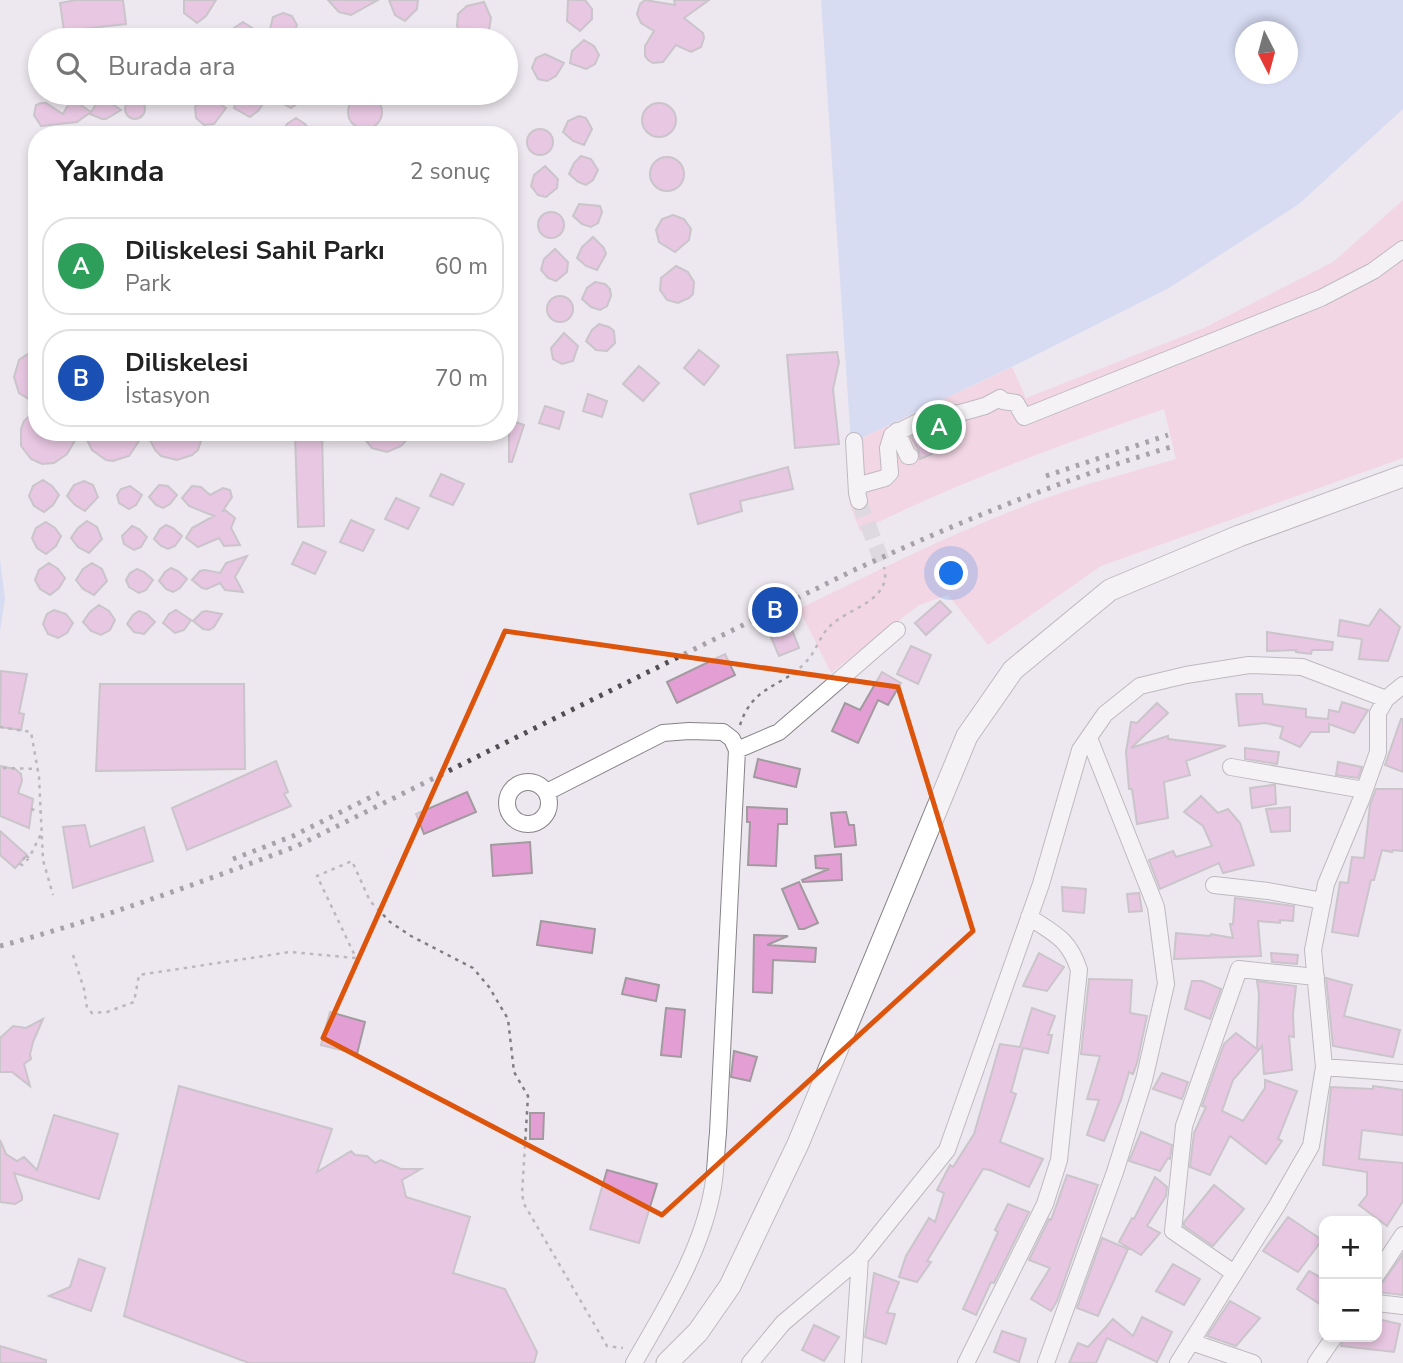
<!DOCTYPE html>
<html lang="tr">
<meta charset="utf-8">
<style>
body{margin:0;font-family:"Nunito Sans",sans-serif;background:#f6f6f6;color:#222}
.controls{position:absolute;right:21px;bottom:21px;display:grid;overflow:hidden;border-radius:14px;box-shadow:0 4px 10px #0003}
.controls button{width:63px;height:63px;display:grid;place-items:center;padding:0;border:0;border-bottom:2px solid #e0e0e0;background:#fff;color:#222;font:35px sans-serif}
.compass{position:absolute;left:1235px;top:21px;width:63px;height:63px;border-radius:50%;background:#fff;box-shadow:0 4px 10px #0003;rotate:174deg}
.you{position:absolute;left:952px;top:574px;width:24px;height:24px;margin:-18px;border:5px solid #fff;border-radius:50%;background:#1a73e8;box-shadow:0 0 0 10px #1a73e833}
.badge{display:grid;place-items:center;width:46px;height:46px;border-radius:50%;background:#111827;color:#fff;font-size:23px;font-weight:700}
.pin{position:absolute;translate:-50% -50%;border:4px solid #fff;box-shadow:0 2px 7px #0006}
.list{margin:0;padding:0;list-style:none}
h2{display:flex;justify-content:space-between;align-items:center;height:91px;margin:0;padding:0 28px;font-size:30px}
h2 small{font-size:23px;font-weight:400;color:#767676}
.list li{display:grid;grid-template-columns:46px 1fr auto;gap:21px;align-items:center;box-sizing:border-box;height:98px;margin:0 14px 14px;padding:0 14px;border:2px solid #e0e0e0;border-radius:28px}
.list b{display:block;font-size:26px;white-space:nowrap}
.list p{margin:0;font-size:23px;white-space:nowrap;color:#767676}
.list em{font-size:23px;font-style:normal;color:#767676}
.icon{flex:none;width:38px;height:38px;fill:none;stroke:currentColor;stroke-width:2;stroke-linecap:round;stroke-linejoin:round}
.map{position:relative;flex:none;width:1403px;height:1363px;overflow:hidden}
.search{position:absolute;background:#fff;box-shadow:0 4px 10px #0003;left:28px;top:28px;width:490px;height:77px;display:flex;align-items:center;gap:18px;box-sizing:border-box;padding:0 24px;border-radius:38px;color:#767676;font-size:26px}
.panel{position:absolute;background:#fff;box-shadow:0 4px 10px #0003;left:28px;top:126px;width:490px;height:315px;border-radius:28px}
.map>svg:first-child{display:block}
</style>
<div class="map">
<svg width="1403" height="1363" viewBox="0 0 1403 1363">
<rect width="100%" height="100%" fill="#ede8ef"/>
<path fill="#f9c2d4" d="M1403,200V243L1369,269L1022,421L1332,299L1393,268L1403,259V458L1101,566L988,645L948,595L919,605L831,673L799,609C885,567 972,523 1063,492C1100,480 1139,470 1176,459L1164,409C1060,445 959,482 860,531L850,505L851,443L1012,367L1026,398L1204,328L1333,262Z"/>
<path fill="#bdcef8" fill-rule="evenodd" d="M821,0H1403V109L1299,204L1169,288L1028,359L851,443ZM1246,32H1288V74H1246Z
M0,559L5,599L0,631Z"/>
<path fill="#e39fd3" stroke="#a19a9f" stroke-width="2" d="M76,0H123L126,24L64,31L60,3Z
M184,0H216L206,16L197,23L184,13Z
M328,0H378L351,15L339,12Z
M389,0H418L417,9L405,21L395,15Z
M568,0H585L592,9V19L580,31L567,21Z
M645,0L675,5L674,0H709L684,18L703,33L704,38L701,47L691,52L676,45L663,62L653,63L648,60L645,56V46L654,31L641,23L637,14L640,4Z
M484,2L491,18L489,30L486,35L475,40L463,36L457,26L458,14L467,6Z
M283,13L292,16L297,25L292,38L284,40L269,33L273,17Z
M243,22L271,40H227L234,28Z
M584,40L594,46L599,55L595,64L586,69L570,63L572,51Z
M545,54L564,63L556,76L547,81L538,79L532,68L536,58Z
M237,93H312L291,108L268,95L259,110L250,117L234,108Z
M348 112a17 17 0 1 1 34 0a17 17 0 1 1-34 0Z
M203,99H213L226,108L214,124L204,125L196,118L195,107Z
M125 109a10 10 0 1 1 20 0a10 10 0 1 1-20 0Z
M101,100H106L121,110L106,119H102L90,114L91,112L77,122L41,126L34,115L36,105L41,103H46L63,114L68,105L73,102L78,103L91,112L97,103Z
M642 120a17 17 0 1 1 34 0a17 17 0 1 1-34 0Z
M579,116L586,118L592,129L584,145L573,141L563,132L568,121Z
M296,118L305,124L314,135H280L287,124Z
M527 142a13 13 0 1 1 26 0a13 13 0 1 1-26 0Z
M581,156L591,159L598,170L593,180L586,185L578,182L569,174L574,163Z
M650 174a17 17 0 1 1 34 0a17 17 0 1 1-34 0Z
M545,166L558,179L557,188L546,197L538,195L531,186L534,175Z
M579,204L600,206L602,212L598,223L591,227L582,224L573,216Z
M538 225a13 13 0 1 1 26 0a13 13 0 1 1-26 0Z
M673,215L684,219L691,229L689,240L675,252L659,242L656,230L662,219Z
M593,237L604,248L606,254L597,270L586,266L577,258L582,247Z
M555,249L568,262L567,272L556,281L548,278L541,270L544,259Z
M676,266L688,272L694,282L693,294L689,298L678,303L667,300L660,290L661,278Z
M595,282L605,284L610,289L611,296L607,306L600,310L591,307L582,299L587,288Z
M547 309a13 13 0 1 1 26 0a13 13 0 1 1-26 0Z
M599,324L609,327L614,331L615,343L607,351L596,350L586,341L592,330Z
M564,333L578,346L573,361L562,364L553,359L551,348Z
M37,348V404L19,393L14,377L19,360Z
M699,350L719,366L704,385L684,368Z
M837,352L839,362L833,389L839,444L795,448L787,355Z
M639,366L659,383L643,401L623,384Z
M588,394L607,401L602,417L583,411Z
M545,406L564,412L559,429L539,423Z
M37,409V432H80L67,454L54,463L42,464L31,459L21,446V429L24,421Z
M509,420L524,425L512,462H509Z
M944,426L953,445L920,459L919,451L911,437L931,427Z
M83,432H145L129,456L113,461L106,460L92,450Z
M146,432H204L198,450L192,455L177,460L161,456L155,450Z
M295,432H322L324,526L298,527Z
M359,432H414L401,446L387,452L372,448Z
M788,467L793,489L740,501L742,511L698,524L690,494Z
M441,474L464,484L453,505L430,496Z
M43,480L52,486L59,495L53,505L44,512L34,506L29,496L33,486Z
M84,481L93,485L98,497L85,511L75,505L67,496L74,485Z
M159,485L168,486L177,495L170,504L163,508L156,505L149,497Z
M130,486L142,495L136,505L129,509L119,503L117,495L121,489Z
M192,486L201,487L210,495L223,488L230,490L232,497L222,512L225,510L235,518L231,528L240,545L224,546L219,538L198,547L186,538L192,528L214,516L189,506L182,498Z
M396,498L419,508L408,529L385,519Z
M351,520L374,530L363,551L340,542Z
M87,521L97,527L102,539L89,553L78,547L71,538L78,528Z
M46,522L55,528L61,536L56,546L46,554L37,548L32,538L36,528Z
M166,525L173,528L182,536L175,546L168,549L161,546L154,539L160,529Z
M132,526L139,529L147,537L141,547L134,550L124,544L122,536Z
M303,542L326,552L315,574L292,564Z
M247,556L235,577L243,592L225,590L220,583L207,589L202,588L192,580L200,571L205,570L220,573L226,563Z
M49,563L58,569L65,578L59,588L50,595L40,589L35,580L39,570Z
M92,563L102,569L107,581L94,595L83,589L76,580L83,569Z
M171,568L178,571L187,579L180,588L173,592L166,589L159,581L165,572Z
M137,569L144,572L153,580L146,590L139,593L129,587L126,580L130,573Z
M940,601L951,612L926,635L915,623Z
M99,605L109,611L115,620L110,630L101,635L91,631L83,622L90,612Z
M1380,609L1400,627L1388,661L1359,659L1362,639L1338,636L1340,620L1369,626Z
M54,610L66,614L73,623L67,633L58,638L48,634L43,624L47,614Z
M176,610L191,620L184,630L175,633L163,623L169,614Z
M139,611L147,614L155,622L144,634L134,632L127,624L133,615Z
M206,611L222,614L214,627L209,630L203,629L193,621L202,612Z
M789,622L799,648L779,656L768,630Z
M1267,632L1333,642L1332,650H1312L1311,654L1296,652V650L1267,651Z
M911,646L931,655L918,684L897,674Z
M725,654L735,675L677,703L667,682Z
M1,671L27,674L19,713L24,714L21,730L0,727Z
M882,672L901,683L888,705L878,700L858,743L832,731L845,703L860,710Z
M100,684H244L245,769L96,771Z
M1236,694H1262L1263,704L1306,709V717L1328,719L1329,710L1339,712L1342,702L1368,710L1354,733L1329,724V732H1311L1300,747L1280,738L1283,727L1265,723L1239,726Z
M1157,703L1168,713L1131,748L1168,736V739L1226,746L1186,761L1190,775L1164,782L1168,818L1137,824L1132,789H1129L1126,752L1131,722L1137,723Z
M1401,719H1403V772L1385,765Z
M1245,748L1279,752L1277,764L1245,759Z
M758,759L800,769L796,787L754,777Z
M276,761L288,792L284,794L291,806L187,850L172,808Z
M1338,762L1362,767L1358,778L1336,775Z
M0,766L15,769L21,774L22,781L18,793L33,799L29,828L0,816Z
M1272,785H1275L1276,804L1252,808L1250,788Z
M1376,789H1403V851L1393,850L1392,852L1382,850L1374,880H1371L1358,936L1332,932L1340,882L1348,883L1352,857L1364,858L1370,805Z
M467,792L476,812L424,834L416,814Z
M1201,796L1218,813L1228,809L1240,823L1254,865L1223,873L1219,863L1160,889L1149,860L1173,851L1176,857L1212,846L1203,826L1184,812Z
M747,807L787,809V824H778L776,866L748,865L750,822H747Z
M1290,807V831L1271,832L1266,809Z
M846,812L849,825H854L856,845L835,847L831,813Z
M85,825L90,847L144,827L153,861L73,888L63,827Z
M0,831L27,855L15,868L0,855Z
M530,842L532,873L493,876L491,845Z
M841,854L842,880L803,882L802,880L829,869L816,868L815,856Z
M799,882L818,923L804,929H799L782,889Z
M1062,887L1086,889L1084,913L1063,911Z
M1139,893L1142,911L1129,912L1127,894Z
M1235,898L1294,906L1293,921L1280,920V923L1258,921L1261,956L1174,959L1176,933L1210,936L1211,934L1233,938L1230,924H1233Z
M541,921L595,929L592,953L537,945Z
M754,935L788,936L767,945L816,948L815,962L773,960L772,993L753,992Z
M1039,953L1064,967L1047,991L1023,986Z
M1271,953L1298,955L1297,964L1272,962Z
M626,978L659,985L656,1001L622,994Z
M1326,978L1352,985L1344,1016L1400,1030L1393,1057L1333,1046Z
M1089,979L1132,980L1130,1013L1147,1016L1137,1063L1133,1074L1129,1072L1121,1100L1104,1141L1087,1135L1099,1100L1087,1099L1100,1056L1081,1054Z
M1192,981H1202L1221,989L1210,1019L1185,1009Z
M1257,981L1296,986L1293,1014L1294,1037L1289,1036L1292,1070L1264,1074L1262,1046L1233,1080L1222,1111L1243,1121L1265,1088V1080L1297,1091L1278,1139L1282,1141L1266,1164L1230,1136L1210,1175L1190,1167L1194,1133L1206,1107L1202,1106L1224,1044L1236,1033L1257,1049L1259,994Z
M666,1008L685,1010L681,1057L661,1055Z
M1032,1008L1055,1016L1048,1035H1052L1048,1053L1023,1048L1011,1092L1016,1094L1000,1142L1043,1159L1029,1187L990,1170L983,1169L927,1261L931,1262L917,1282L899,1277L906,1256L929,1218L935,1222L944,1193L937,1190L950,1165L953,1167L974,1134L1000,1044L1020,1047Z
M330,1012L365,1022L357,1054L321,1045Z
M43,1019L33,1042L30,1054L31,1059L24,1064L30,1086L12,1072H0V1038L13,1026L26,1028Z
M734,1051L757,1057L750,1081L731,1077Z
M1162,1073L1188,1082L1182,1099L1153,1089Z
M179,1086L332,1129L317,1172L351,1151L355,1155L367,1156L375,1163L381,1160L401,1169H421L402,1180L406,1197L470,1217L453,1273L505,1289L537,1352L534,1363H249L124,1316Z
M1373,1086L1403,1090V1135L1362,1130L1359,1159L1403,1163V1201L1387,1226L1359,1205L1367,1195V1172L1323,1165L1331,1087L1373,1089Z
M530,1113H544L543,1139H530Z
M54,1115L118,1134L99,1199L14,1173L22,1196V1200L15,1204L0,1202V1140L6,1154L17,1161L24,1157L37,1170Z
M1141,1132L1172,1145L1170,1159L1168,1158L1160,1171L1129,1161Z
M607,1170L657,1184L639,1243L590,1229Z
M1067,1175L1098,1185L1057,1301L1051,1311L1031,1299L1050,1268L1029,1260L1049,1219L1051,1220Z
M1155,1177L1167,1187L1166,1196L1147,1226L1160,1233L1141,1255L1119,1242L1132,1218L1134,1219Z
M1214,1185L1244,1209L1213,1246L1184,1226V1222Z
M1008,1204L1029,1212L994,1283L991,1282L976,1315L963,1309L998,1232L995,1230Z
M1288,1217L1322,1240L1298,1272L1263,1251Z
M1102,1238L1128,1249L1098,1316L1077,1308Z
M1403,1254V1295L1377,1292L1382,1283Z
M79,1259L105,1268L91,1311L49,1296L70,1287Z
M1173,1264L1200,1279L1184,1305L1156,1291Z
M1309,1271L1324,1279V1307L1297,1289Z
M874,1273L899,1282L887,1313L895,1314L886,1344L865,1337Z
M1230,1301L1260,1318L1236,1346L1207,1336Z
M1142,1317L1172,1332L1157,1362L1107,1338L1096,1363H1069L1078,1343L1088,1347L1113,1319L1133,1336Z
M1377,1319L1400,1324L1394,1352L1341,1346L1344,1337H1377Z
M814,1325L839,1337L824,1361L802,1350Z
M1002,1331L1026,1339L1019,1362L994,1352Z
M0,1346L46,1360V1363H0Z"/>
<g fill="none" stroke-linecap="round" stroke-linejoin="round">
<path stroke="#ccc8ce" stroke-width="16" stroke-dasharray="16 8" stroke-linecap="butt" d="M859,501L884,567"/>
<defs>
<path id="street" d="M897,431L908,456H910
M854,441L857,493
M859,501L857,493L860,485L885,478L890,473L888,448L892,435L928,417L960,413L985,406L1000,398L1003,401L1016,403L1024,417L1321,298L1373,271L1403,249
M737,750L779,732L897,630
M1231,767L1364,790
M507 803a21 21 0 1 1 42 0a21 21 0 1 1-42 0Z
M547,792L663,733L689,731L723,732L732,739L737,750L718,1133C716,1151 716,1169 713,1187C702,1251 666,1307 634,1363
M1214,885L1268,891L1323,901
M1324,1067L1403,1073
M1234,1273L1173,1231L1184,1126L1239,969L1316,977
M1377,1274L1403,1235
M1377,1303L1403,1306
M1191,1342L1253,1363
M750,1363L783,1323L860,1258L947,1150L1041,884L1080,750L1105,714L1140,686L1186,675L1249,665L1302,667L1386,699L1403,685
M853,1363L860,1258
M966,1363L1045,1204L1059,1160L1079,970C1069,939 1055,934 1029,917
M1046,1363L1115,1172L1144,1080L1166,984L1156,907L1089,738
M1178,1363L1276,1207L1311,1146L1324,1067L1313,950L1326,884L1361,800L1378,752V713L1386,699
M1316,1363L1334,1337"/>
<path id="secondary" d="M667,1363L698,1332L730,1286L798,1144L967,736L1013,670L1110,590L1239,536L1403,476"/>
</defs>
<use href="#street" stroke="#868288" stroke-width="18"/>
<use href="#secondary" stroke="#868288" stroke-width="23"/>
<path stroke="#807d82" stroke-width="2.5" stroke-dasharray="3.5 5" stroke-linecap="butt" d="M740,725C753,685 781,688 805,663C816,652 820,636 829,627C847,608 893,601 884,567
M0,727L31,732L39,777L43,860L53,895
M3,768L38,769
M31,809L42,812
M26,856L29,858L41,834
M25,857L20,864L22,865L29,858
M73,955L84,989L87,1008L92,1013L107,1012L134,1002L139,975L290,952L356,958L317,876L352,861L370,901L390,922L411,936L473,968L489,987L508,1019L514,1072L528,1096L522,1194L524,1204L607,1346L623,1348"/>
<use href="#street" stroke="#fff" stroke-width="16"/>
<use href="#secondary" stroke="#fff" stroke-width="21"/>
<path stroke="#514e52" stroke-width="5" stroke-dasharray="3.5 7" stroke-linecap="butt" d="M1046,476L1168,435
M233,859L293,836L379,793
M0,946C101,919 199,883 297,846L852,571C957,523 1060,480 1171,447"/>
</g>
<path d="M0 0H1403V1363H0ZM505,631L898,687L973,931L662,1215L323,1038Z" fill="#ede8ef" fill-opacity=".55" fill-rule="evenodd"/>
<path fill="none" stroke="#dd550c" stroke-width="5" stroke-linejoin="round" d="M505,631L898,687L973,931L662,1215L323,1038Z"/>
</svg>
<div class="controls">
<button>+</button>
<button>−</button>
</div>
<svg class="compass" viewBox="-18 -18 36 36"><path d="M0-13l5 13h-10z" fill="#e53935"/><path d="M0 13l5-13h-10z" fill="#767676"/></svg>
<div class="you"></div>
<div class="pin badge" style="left:939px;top:427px;background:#2e9e5b">A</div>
<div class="pin badge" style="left:775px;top:610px;background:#1a4fb4">B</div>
<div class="search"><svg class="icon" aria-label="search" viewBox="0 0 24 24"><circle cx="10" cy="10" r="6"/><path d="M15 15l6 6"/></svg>Burada ara</div>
<section class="panel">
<h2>Yakında<small>2 sonuç</small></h2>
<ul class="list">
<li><span class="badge" style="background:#2e9e5b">A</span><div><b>Diliskelesi Sahil Parkı</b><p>Park</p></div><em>60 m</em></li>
<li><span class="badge" style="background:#1a4fb4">B</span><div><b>Diliskelesi</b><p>İstasyon</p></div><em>70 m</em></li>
</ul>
</section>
</div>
